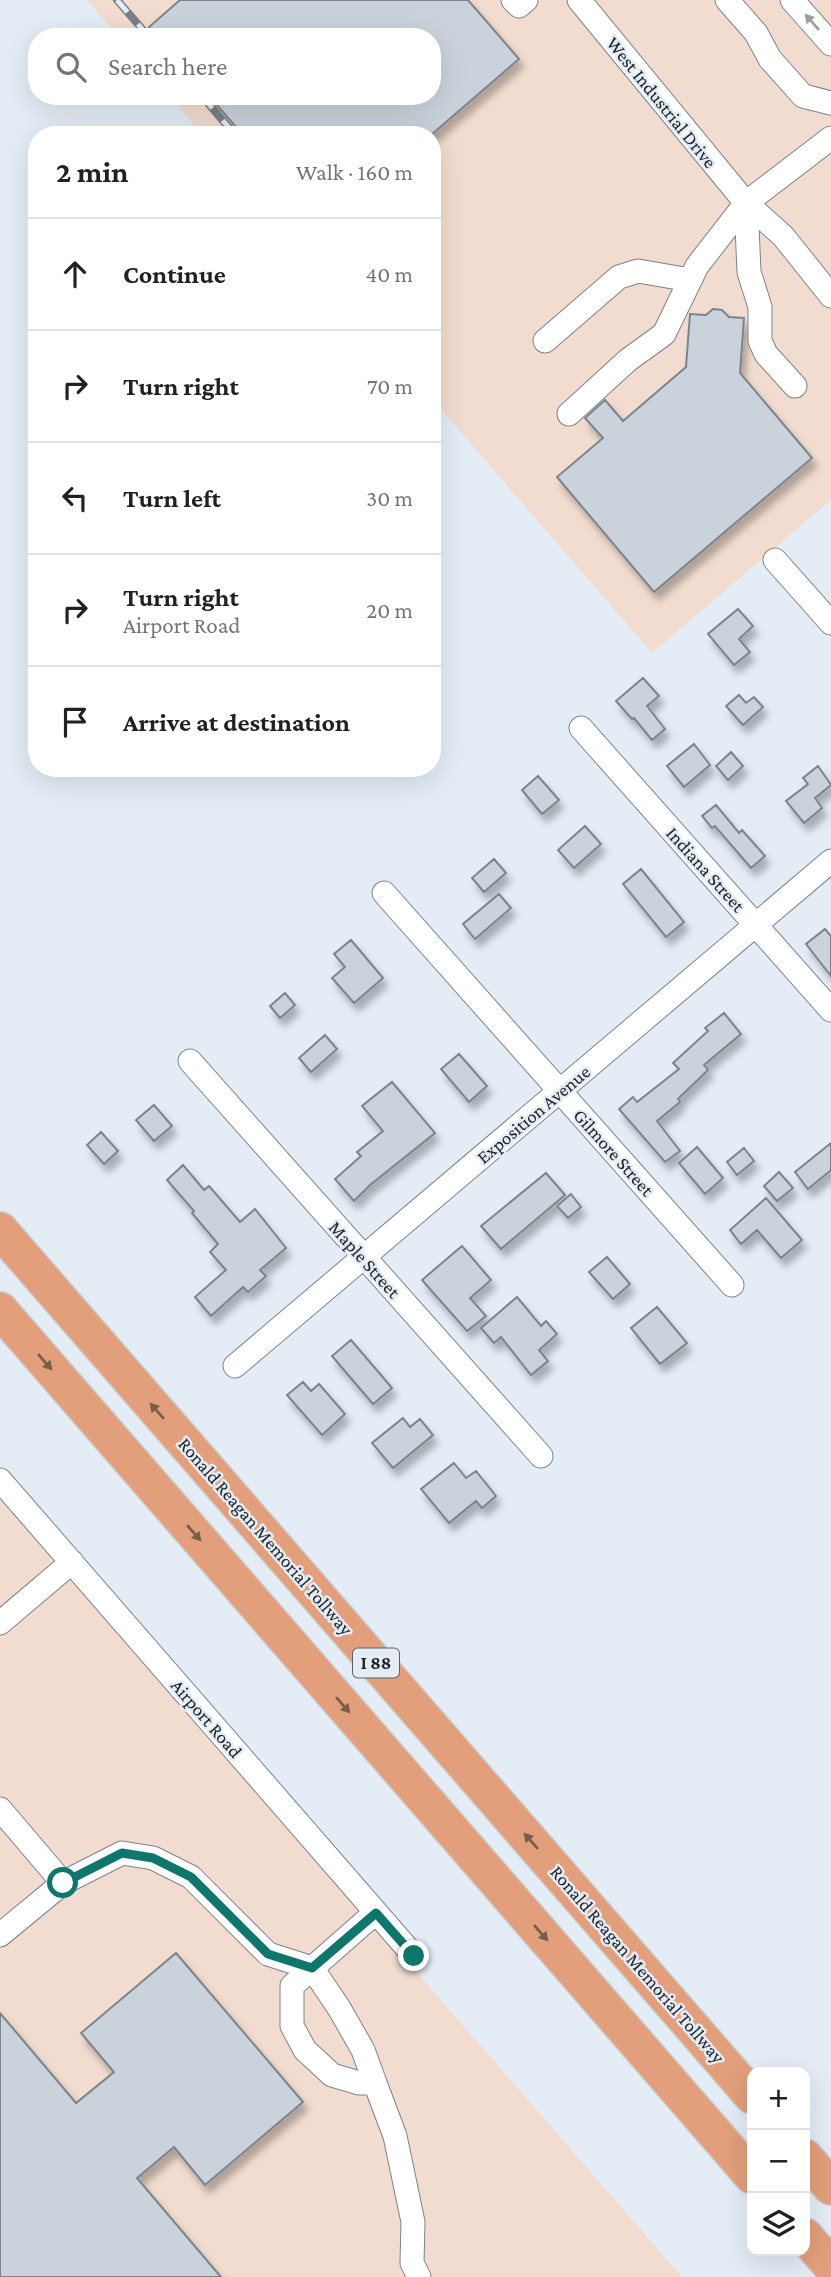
<!DOCTYPE html>
<meta charset="utf-8">
<style>
body{margin:0;font-family:"Crimson Pro",serif;background:#f2f2f2;color:#202124}
.controls{position:absolute;right:21px;bottom:21px;display:grid;overflow:hidden;border-radius:14px;box-shadow:0 7px 28px #0002}
.controls button{width:63px;height:63px;display:grid;place-items:center;padding:0;border:0;border-bottom:2px solid #e0e0e0;background:#fff;color:#202124;font:35px sans-serif}
.stop{position:absolute;width:21px;height:21px;margin:-16px;border:5px solid #0f766e;border-radius:50%;background:#fff}
.stop.end{background:#0f766e;border-color:#fff;box-shadow:0 2px 7px #0008}
.list{margin:0;padding:0;list-style:none}
h2{display:flex;justify-content:space-between;align-items:center;height:91px;margin:0;padding:0 28px;font-size:30px}
h2 small{font-size:23px;font-weight:400;color:#757577}
.list li{display:grid;grid-template-columns:46px 1fr auto;gap:21px;align-items:center;box-sizing:border-box;height:112px;padding:0 28px;border-top:2px solid #e0e0e0}
.list b{display:block;font-size:26px;white-space:nowrap}
.list p{margin:0;font-size:23px;white-space:nowrap;color:#757577}
.list em{font-size:23px;font-style:normal;color:#757577}
.icon{flex:none;width:38px;height:38px;fill:none;stroke:currentColor;stroke-width:2;stroke-linecap:round;stroke-linejoin:round}
.map{position:relative;flex:none;width:831px;height:2277px;overflow:hidden}
.search{position:absolute;background:#fff;box-shadow:0 7px 28px #0002;left:28px;top:28px;width:413px;height:77px;display:flex;align-items:center;gap:18px;box-sizing:border-box;padding:0 24px;border-radius:28px;color:#757577;font-size:26px}
.panel{position:absolute;background:#fff;box-shadow:0 7px 28px #0002;left:28px;top:126px;width:413px;height:651px;border-radius:28px}
.map>svg:first-child{display:block}
</style>
<div class="map">
<svg width="831" height="2277" viewBox="0 0 831 2277">
<defs>
<filter id="shadow"><feDropShadow dx="4.5" dy="8" stdDeviation="3.5" flood-color="#0004"/></filter>
</defs>
<rect width="100%" height="100%" fill="#e4ecf6"/>
<path fill="#f2dccf" d="M87,0H831V500L652,653L432,399V135H203L170,96H432V37H119Z
M0,1495L77,1582L682,2277H0Z"/>
<path fill="#cad2db" stroke="#7d848d" stroke-width="2" filter="url(#shadow)" d="M180,0H468L519,59L431,135H243L209,96H432V37H157L149,27Z
M713,309L722,310L729,317L744,318L740,373L812,458L654,592L557,477L603,438L585,418L605,400L623,421L686,367L690,314L706,315Z
M738,609L753,626L739,639L750,652L734,665L708,634Z
M643,678L659,696L647,706L665,729L652,740L634,718L632,719L616,701Z
M739,695L746,703L754,697L763,707L743,725L726,706Z
M694,744L710,765L684,787L667,766Z
M731,752L743,766L728,780L716,766Z
M818,766L831,785L815,798L822,808L804,823L786,801L808,784L803,778Z
M538,776L559,800L542,814L522,790Z
M716,805L739,833L742,830L765,856L751,868L715,826L712,828L702,816Z
M585,826L601,844L574,868L558,850Z
M494,859L506,873L484,892L472,878Z
M641,869L684,922L666,937L623,884Z
M499,894L511,908L475,939L463,924Z
M825,929L831,936V976L806,944Z
M351,940L383,978L354,1003L332,978L345,967L334,954Z
M285,993L295,1005L280,1018L270,1006Z
M724,1013L741,1034L704,1065L708,1070L678,1099L680,1102L657,1121L680,1151L665,1162L619,1109L633,1097L637,1102L679,1069L673,1063L708,1031L705,1028Z
M325,1035L337,1049L311,1072L299,1058Z
M459,1054L487,1086L469,1102L441,1069Z
M392,1082L435,1133L370,1185L354,1201L335,1179L361,1156L357,1152L383,1131L362,1106Z
M154,1105L172,1126L154,1141L136,1120Z
M101,1132L118,1151L104,1164L87,1145Z
M831,1143V1170L808,1189L795,1172Z
M697,1147L723,1178L705,1194L679,1163Z
M744,1148L754,1161L737,1175L727,1162Z
M183,1165L204,1190L209,1186L240,1222L255,1209L286,1248L260,1270L266,1276L248,1292L243,1287L211,1316L195,1297L226,1270L210,1252L218,1244L192,1213L194,1211L167,1180Z
M779,1172L793,1188L777,1201L764,1186Z
M546,1173L565,1195L501,1249L481,1226Z
M571,1194L581,1207L568,1218L557,1206Z
M766,1198L802,1240L781,1258L757,1230L741,1244L730,1230Z
M462,1246L491,1280L470,1298L486,1316L467,1331L422,1280Z
M607,1257L630,1284L613,1299L589,1272Z
M517,1297L541,1326L546,1321L557,1334L539,1350L548,1361L531,1375L501,1337L494,1343L481,1328Z
M657,1307L687,1343L660,1364L631,1328Z
M351,1340L392,1388L373,1404L332,1356Z
M303,1382L311,1391L319,1384L345,1414L322,1435L287,1395Z
M403,1418L410,1427L420,1419L433,1435L393,1468L372,1443Z
M454,1463L466,1478L476,1471L496,1496L482,1508L476,1501L449,1523L421,1489Z
M176,1953L303,2102L205,2185L174,2147L137,2178L221,2277H0V2013L76,2103L114,2072L81,2033Z"/>
<g fill="none" stroke-linecap="round" stroke-linejoin="round">
<defs>
<path id="minor" d="M513,0L519,6L526,0
M579,0L746,203L783,236L831,296
M727,0L756,33L770,59L803,96L831,103
M792,0L831,44
M746,203L749,272L760,307V341L766,354L795,386
M545,341L619,277L638,271L690,280
M569,414L628,360L664,334L697,266L746,203L831,138
M775,560L831,623
M581,728L831,1010
M384,893L732,1285
M190,1061L541,1456
M235,1366L831,861
M0,1480L414,1956
M0,1623L72,1562
M0,1809L63,1883L122,1853L153,1858L191,1877L268,1954L312,1968L339,2008L363,2050L375,2083H359L332,2075L305,2050L292,2026V1986L375,1913
M0,1935L63,1883
M375,2083L395,2136L413,2222L412,2263L419,2277"/>
<path id="highway" d="M0,1230L752,2096
M0,1310L752,2176
M805,2157L831,2187
M805,2236L831,2266"/>
</defs>
<use href="#minor" stroke="#7c838c" stroke-width="25"/>
<use href="#highway" stroke="#cacbcb" stroke-width="38"/>
<use href="#minor" stroke="#fff" stroke-width="23"/>
<use href="#highway" stroke="#e39f7b" stroke-width="35"/>
<defs>
<path id="rail" d="M117,0L149,37
M202,96L235,135"/>
</defs>
<use href="#rail" stroke="#797f85" stroke-width="8"/>
<use href="#rail" stroke="#e4ecf6" stroke-width="5" stroke-dasharray="16" stroke-linecap="butt"/>
</g>
<defs><path id="oneway-solid" d="M-6-.8H1V-3.2L6.5 0L1 3.2V.8H-6Z" transform="scale(1.75)"/></defs>
<use fill="#9c9d9e" href="#oneway-solid" transform="translate(812 22) rotate(-131)"/>
<g fill="#795c4d">
<use href="#oneway-solid" transform="translate(45 1362) rotate(49)"/>
<use href="#oneway-solid" transform="translate(157 1411) rotate(-131)"/>
<use href="#oneway-solid" transform="translate(194 1533) rotate(49)"/>
<use href="#oneway-solid" transform="translate(343 1705) rotate(49)"/>
<use href="#oneway-solid" transform="translate(531 1841) rotate(-131)"/>
<use href="#oneway-solid" transform="translate(541 1933) rotate(49)"/>
</g>
<g fill="none" stroke-linecap="round" stroke-linejoin="round">
<path stroke="#0f766e" stroke-width="9" d="M63,1883L122,1853L153,1858L191,1877L268,1954L312,1968L376,1913L414,1956"/>
</g>
<g text-anchor="middle" stroke-width="5" stroke-linejoin="round" paint-order="stroke">
<rect fill="#e4ecf6" stroke="#5c6166" stroke-width="2" x="353" y="1648.5" width="46" height="29" rx="5"/>
<g font-size="18" font-weight="bold" fill="#222528">
<text x="376" y="1669">I 88</text>
</g>
<g font-size="19" fill="#222528" stroke="#e4ecf6">
<text transform="translate(662 102) rotate(51)" y="7">West Industrial Drive</text>
<text transform="translate(706 869) rotate(48)" y="7">Indiana Street</text>
<text transform="translate(533 1114) rotate(-40)" y="7">Exposition Avenue</text>
<text transform="translate(614 1152) rotate(48)" y="7">Gilmore Street</text>
<text transform="translate(365 1259) rotate(48)" y="7">Maple Street</text>
<text transform="translate(266 1536) rotate(49)" y="7">Ronald Reagan Memorial Tollway</text>
<text transform="translate(207 1718) rotate(49)" y="7">Airport Road</text>
<text transform="translate(638 1964) rotate(49)" y="7">Ronald Reagan Memorial Tollway</text>
</g>
</g>
</svg>
<div class="controls">
<button>+</button>
<button>−</button>
<button><svg class="icon" aria-label="layers" viewBox="0 0 24 24"><path d="M12 4l9 5-9 5-9-5zM3 14l9 5 9-5"/></svg></button>
</div>
<div class="stop" style="left:63px;top:1883px"></div>
<div class="stop end" style="left:414px;top:1956px"></div>
<div class="search"><svg class="icon" aria-label="search" viewBox="0 0 24 24"><circle cx="10" cy="10" r="6"/><path d="M15 15l6 6"/></svg>Search here</div>
<section class="panel">
<h2>2 min<small>Walk · 160 m</small></h2>
<ul class="list">
<li><svg class="icon" aria-label="ahead" viewBox="0 0 24 24"><path d="M12 20V5M6 11l6-6 6 6"/></svg><div><b>Continue</b></div><em>40 m</em></li>
<li><svg class="icon" aria-label="right" viewBox="0 0 24 24"><path d="M7 20v-9h11M14 6l5 5-5 5"/></svg><div><b>Turn right</b></div><em>70 m</em></li>
<li><svg class="icon" aria-label="left" viewBox="0 0 24 24"><path d="M17 20v-9H6M10 6l-5 5 5 5"/></svg><div><b>Turn left</b></div><em>30 m</em></li>
<li><svg class="icon" aria-label="right" viewBox="0 0 24 24"><path d="M7 20v-9h11M14 6l5 5-5 5"/></svg><div><b>Turn right</b><p>Airport Road</p></div><em>20 m</em></li>
<li><svg class="icon" aria-label="arrive" viewBox="0 0 24 24"><path d="M6 21V4h12l-3 4 3 4H6"/></svg><div><b>Arrive at destination</b></div></li>
</ul>
</section>
</div>
